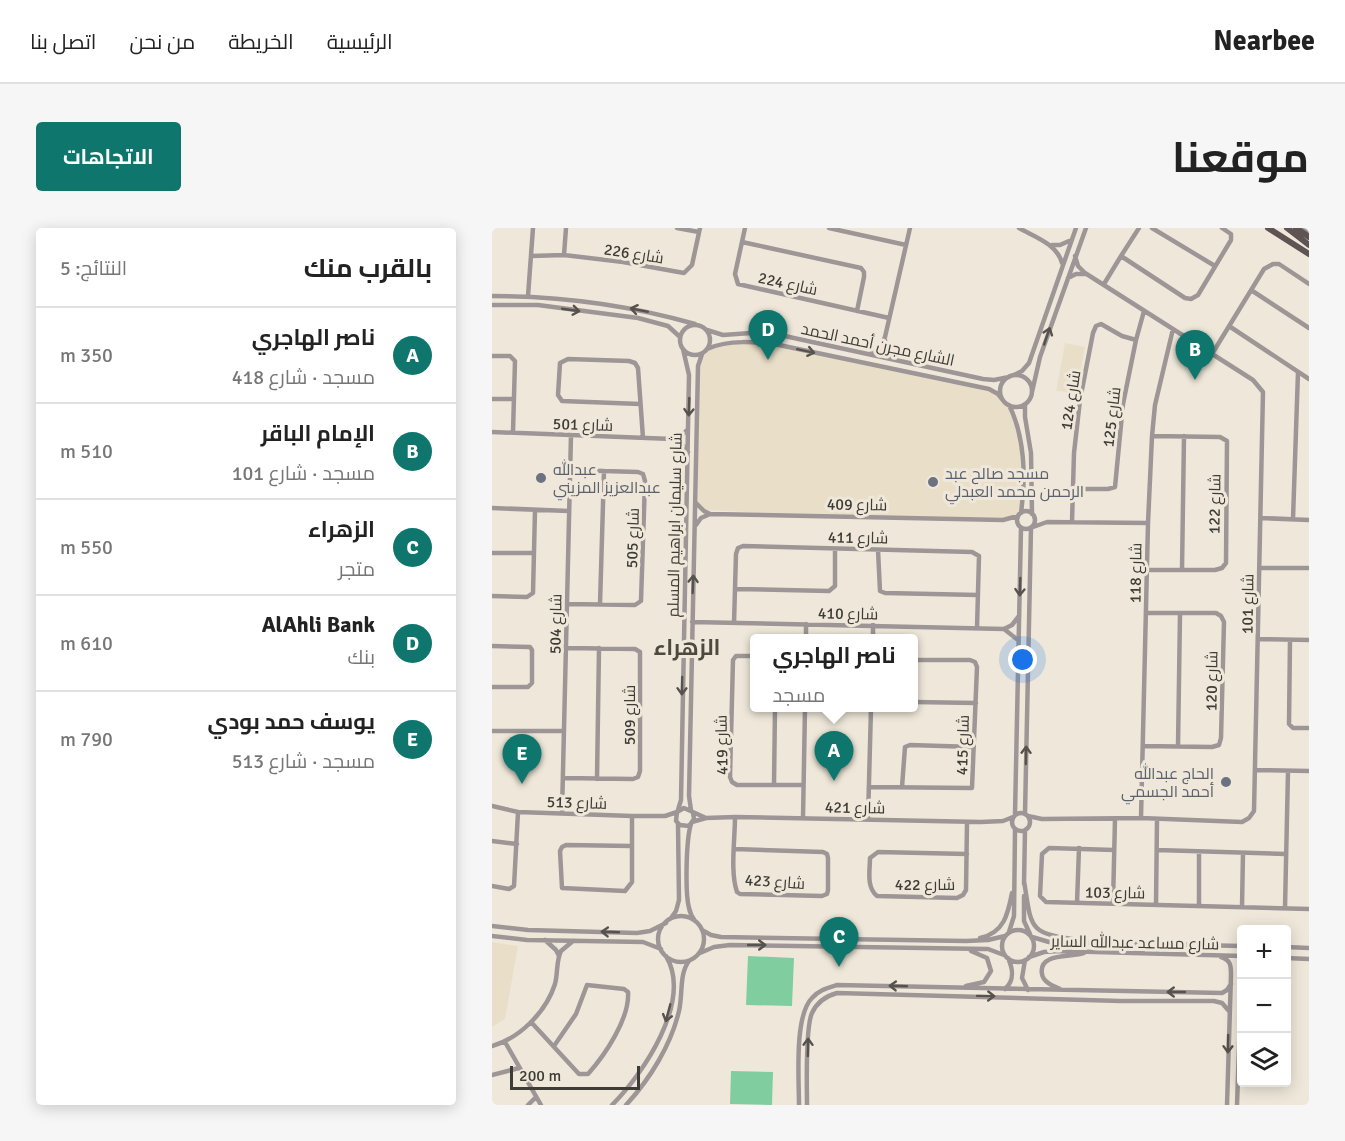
<!DOCTYPE html>
<html lang="ar">
<meta charset="utf-8">
<style>
body{margin:0;font-family:Signika,Cairo,sans-serif;background:#f6f6f6;color:#222;direction:rtl}
.controls{position:absolute;right:18px;bottom:18px;display:grid;overflow:hidden;border-radius:6px;box-shadow:0 3px 15px #0003}
.controls button{width:54px;height:54px;display:grid;place-items:center;padding:0;border:0;border-bottom:2px solid #e0e0e0;background:#fff;color:#222;font:30px sans-serif}
.scale{position:absolute;left:18px;bottom:15px;width:130px;box-sizing:border-box;padding-left:6px;border:3px solid #3e3c36;border-top:0;font-size:16px;line-height:21px;white-space:nowrap;color:#3e3c36;-webkit-text-stroke:4px #efe8da;paint-order:stroke}
.you{position:absolute;left:531px;top:432px;width:21px;height:21px;margin:-15px;border:4px solid #fff;border-radius:50%;background:#1a73e8;box-shadow:0 0 0 9px #1a73e833}
.badge{display:grid;place-items:center;width:39px;height:39px;border-radius:50%;background:#0f766e;color:#fff;font-size:20px;font-weight:700}
.pin{position:absolute;translate:-50% -50px;filter:drop-shadow(0 2px 3px #0008)}
.pin::after{content:'';position:absolute;top:32px;width:21px;height:18px;background:inherit;clip-path:polygon(0 0,100% 0,50% 100%)}
.popup{position:absolute;left:258px;top:406px;width:168px;height:78px;box-sizing:border-box;display:grid;place-content:center;border-radius:6px;background:#fff;filter:drop-shadow(0 2px 4px #0005);font-size:20px;white-space:nowrap;color:#767676}
.popup b{font-size:22px;color:#222}
.popup::after{content:'';position:absolute;left:50%;top:100%;margin-left:-12px;border:12px solid transparent;border-top-color:#fff}
.list{margin:0;padding:0;list-style:none}
h2{display:flex;justify-content:space-between;align-items:center;height:78px;margin:0;padding:0 24px;font-size:26px}
h2 small{font-size:20px;font-weight:400;color:#767676}
.list li{display:grid;grid-template-columns:39px 1fr auto;gap:18px;align-items:center;box-sizing:border-box;height:96px;padding:0 24px;border-top:2px solid #e0e0e0}
.list b{display:block;font-size:22px;white-space:nowrap}
.list p{margin:0;font-size:20px;white-space:nowrap;color:#767676}
.list em{font-size:20px;font-style:normal;color:#767676}
.icon{flex:none;width:33px;height:33px;fill:none;stroke:currentColor;stroke-width:2;stroke-linecap:round;stroke-linejoin:round}
.map{position:relative;flex:none;width:817px;height:877px;overflow:hidden;direction:ltr;border-radius:6px}
header{display:flex;align-items:center;gap:36px;box-sizing:border-box;height:84px;padding:0 30px;background:#fff;border-bottom:2px solid #e0e0e0}
header strong{font-size:28px}
nav{display:flex;gap:33px;margin-inline-start:auto;font-size:21px}
.intro{display:flex;align-items:center;justify-content:space-between;box-sizing:border-box;height:144px;padding:0 36px}
h1{margin:0;font-size:42px}
.button{padding:15px 27px;border-radius:6px;background:#0f766e;color:#fff;font-size:21px;font-weight:700}
main{display:flex;gap:36px;padding:0 36px}
aside{flex:1;background:#fff;border-radius:6px;box-shadow:0 3px 15px #0003}
.map>svg:first-child{display:block}
</style>
<header>
<strong>Nearbee</strong>
<nav><a>الرئيسية</a><a>الخريطة</a><a>من نحن</a><a>اتصل بنا</a></nav>
</header>
<div class="intro"><h1>موقعنا</h1><a class="button">الاتجاهات</a></div>
<main>
<div class="map">
<svg width="817" height="877" viewBox="0 0 817 877">
<rect width="100%" height="100%" fill="#efe8da"/>
<path fill="#e9dfc9" d="M271,115L438,149L506,166L517,177L530,221L529,285L520,290L318,287L214,282L206,274V134L210,126L225,117Z
M573,115L593,119L584,165L564,163Z
M0,714L26,718L13,791L0,799Z"/>
<path fill="#80ce9f" d="M256,728L302,730L300,778L254,777Z
M239,843L281,844L280,877L238,876Z"/>
<g fill="none" stroke-linecap="round" stroke-linejoin="round">
<path stroke="#9e9696" stroke-width="4.5" d="M185,0L207,4
M253,0L243,46L246,56L397,90
M337,0L414,17
M527,0C543,9 565,16 570,35
M647,0L629,28L693,70L699,71L706,67L739,12V6L730,0
M660,0L723,38
M811,0L817,5
M250,14L369,40L372,44V49L365,83
M560,17H568L577,13
M72,27L74,0
M39,28L72,27L131,34L192,45L200,37L208,0
M576,50L584,46H593
M612,56L629,28
M759,62L817,100
M0,68C69,68 137,77 203,96
M36,68L41,0
M0,77H46L146,90L176,98L188,109
M188 112a15 15 0 1 1 30 0a15 15 0 1 1-30 0Z
M737,98L817,151
M215,102L231,107L259,105L288,107L491,151L502,152L517,149
M393,112L394,122L400,131
M215,121C237,111 264,114 287,117L497,161L506,166L510,171
M378,126L388,120L393,109L418,0
M720,126L772,41L781,36H787L817,56
M0,128H18L23,133L21,204
M522,147L530,143L537,135L584,0
M508 163a16 16 0 1 1 32 0a16 16 0 1 1-32 0Z
M540,164L548,129L594,0
M0,171H22
M148,176L70,173L66,167L68,135L76,131L137,133L143,135L146,140L151,210
M533,176V189L539,225L540,286
M517,177C533,209 534,250 529,285
M0,204L180,211L189,208L195,202
M180,211L189,215L196,224
M581,261H616L623,259L631,176L644,112L652,83
M204,275L212,283L218,286
M0,280L77,283
M525 292a9 9 0 1 1 18 0a9 9 0 1 1-18 0Z
M769,290L817,292
M801,291L806,144
M580,294L582,225L588,172L601,105L604,98L609,96L630,108L644,112
M204,297L209,290L218,286L511,292L526,288
M541,299L555,294L656,295
M386,322L388,363L393,365L486,367
M0,325H42
M768,340H817
M655,342H723L730,340L734,335L735,213L728,209L660,208
M690,342L692,208
M244,361L337,363L343,358V321
M0,368L35,369L41,365L43,282
M75,376L143,377L149,373L153,253L151,246L146,244L78,242
M108,376L112,243
M200,394L512,401L520,397L527,388
M242,395L244,326L246,320L251,318L480,324L487,328L485,400
M512,401L526,412
M314,410V396
M381,410V397
M767,411L817,412
M798,412L797,496L801,500H817
M0,418L38,419L40,422V455L36,459H0
M262,428H244L241,432L238,549L240,554L245,557H311
M422,474L484,475
M0,503H72
M651,518L720,519L727,517L729,510L732,394L729,388L724,385H655
M686,518L688,386
M763,542L817,543
M71,550L141,551L146,549L148,543V424L143,421L74,420
M105,551L107,420
M282,557L283,480
M377,559L480,560L485,439L483,434L478,432H422
M410,559L413,519L418,517L482,519
M0,578L26,584L140,588H173L185,584
M186,582L189,572L197,147L191,121
M199,582L197,568L206,138L210,126
M520 594a9 9 0 1 1 18 0a9 9 0 1 1-18 0Z
M70,585L79,207
M201,585L202,591L197,598L188,597L184,593L185,584L192,580L214,590
M523,586L529,300
M533,586L539,300
M536,588L550,591L649,590L750,594L757,590L762,583L771,164L761,152L593,45L586,38L583,28
M311,590L313,480
M649,590L656,295L660,208L663,177L681,101
M376,591L379,480
M200,594L214,590L243,589L489,594L511,593L521,589
M199,596C194,611 193,665 197,680C198,685 200,689 203,693
M0,613L25,616
M139,618L74,617L70,619L68,623L70,660L133,663L140,654V588
M242,621L331,624L335,626L336,630V662L335,666L330,668L248,666L245,664C238,644 243,611 243,589
M622,622L557,620L550,626L548,668L554,674L817,681
M665,622L793,626
M707,624V678
M475,626L386,624L378,630C378,642 374,659 385,668L465,670L471,667L474,662L475,594
M532,653C540,701 535,705 587,712
M532,656L533,602
M0,658L17,661L22,658L26,584
M532,668V693L538,706
M585,675L587,620
M621,675L623,591
M664,677L665,591
M750,679L751,625
M793,680L796,543
M166 711a23 23 0 1 1 46 0a23 23 0 1 1-46 0Z
M179,690L184,683L187,672L186,596
M0,698L36,702L145,705L158,703L174,695
M510 718a16 16 0 1 1 32 0a16 16 0 1 1-32 0Z
M210,702L219,707L229,709L474,713L496,712L513,708
M517,704L522,688L523,602
M0,708L35,712L151,714L169,721
M540,709L557,714L750,718
M488,710C512,705 516,686 520,665
M53,712L64,722L67,728
M794,719L817,720
M208,725L222,719L238,717L496,721L512,727
M537,729L552,724L567,723L750,728
M729,729C739,732 739,738 739,747L735,877
M794,730L817,731
M533,732L530,750L536,762
M474,758L492,754L499,743L495,730L479,723
M513,761C523,752 521,741 516,730
M568,761C561,758 551,754 550,746C546,724 580,730 592,725
M39,794L87,846H96C113,827 138,790 136,764L132,761L95,757L84,786L62,818
M13,814L49,877
M0,818C28,810 54,784 63,756C66,745 64,733 69,723L81,713
M0,847L27,840
M36,877L44,869
M120,877C151,846 201,773 174,728
M134,877C158,851 179,817 187,783C191,766 187,746 197,733
M307,877C307,851 302,788 320,770C327,762 335,760 345,757L730,765L735,762L739,756
M315,877C315,858 313,800 320,785C325,774 334,768 345,765L628,773H722L730,775L737,783
M745,877L750,735"/>
<path stroke="#605353" stroke-width="6" d="M776,0L817,26
M795,0L817,17
M804,0L817,9"/>
</g>
<defs><path id="oneway-shaft" d="M-6 0H5M1.5-3L5.5 0L1.5 3" fill="none" stroke-width="1.6" stroke-linecap="round" stroke-linejoin="round" transform="scale(1.5)"/></defs>
<g stroke="#56524e">
<use href="#oneway-shaft" transform="translate(79 82) rotate(8)"/>
<use href="#oneway-shaft" transform="translate(147 82) rotate(-169)"/>
<use href="#oneway-shaft" transform="translate(555 108) rotate(-71)"/>
<use href="#oneway-shaft" transform="translate(314 123) rotate(12)"/>
<use href="#oneway-shaft" transform="translate(197 179) rotate(92)"/>
<use href="#oneway-shaft" transform="translate(201 356) rotate(-88)"/>
<use href="#oneway-shaft" transform="translate(528 359) rotate(92)"/>
<use href="#oneway-shaft" transform="translate(190 458) rotate(91)"/>
<use href="#oneway-shaft" transform="translate(534 527) rotate(-89)"/>
<use href="#oneway-shaft" transform="translate(118 704) rotate(-178)"/>
<use href="#oneway-shaft" transform="translate(265 717)"/>
<use href="#oneway-shaft" transform="translate(406 758) rotate(-178)"/>
<use href="#oneway-shaft" transform="translate(684 764) rotate(-180)"/>
<use href="#oneway-shaft" transform="translate(494 768) rotate(1)"/>
<use href="#oneway-shaft" transform="translate(176 785) rotate(105)"/>
<use href="#oneway-shaft" transform="translate(736 816) rotate(91)"/>
<use href="#oneway-shaft" transform="translate(316 819) rotate(-89)"/>
</g>
<g fill="#6b7280" stroke="#efe8da" stroke-width="2">
<circle cx="49" cy="250" r="6"/>
<circle cx="441" cy="254" r="6"/>
<circle cx="734" cy="554" r="6"/>
</g>
<g text-anchor="middle" stroke-width="6" stroke-linejoin="round" paint-order="stroke">
<g font-size="16" fill="#3e3c36" stroke="#efe8da">
<text transform="translate(142 25) rotate(9)" y="6">شارع 226</text>
<text transform="translate(296 55) rotate(12)" y="6">شارع 224</text>
<text transform="translate(386 116) rotate(12)" y="6">الشارع مجرن أحمد الحمد</text>
<text transform="translate(578 172) rotate(-81)" y="6">شارع 124</text>
<text transform="translate(619 189) rotate(-83)" y="6">شارع 125</text>
<text transform="translate(91 196) rotate(2)" y="6">شارع 501</text>
<text transform="translate(365 276) rotate(1)" y="6">شارع 409</text>
<text transform="translate(722 276) rotate(-89)" y="6">شارع 122</text>
<text transform="translate(182 297) rotate(-89)" y="6">شارع سليمان ابراهيم المسلم</text>
<text transform="translate(366 309) rotate(1)" y="6">شارع 411</text>
<text transform="translate(140 310) rotate(-88)" y="6">شارع 505</text>
<text transform="translate(643 345) rotate(-89)" y="6">شارع 118</text>
<text transform="translate(755 376) rotate(-89)" y="6">شارع 101</text>
<text transform="translate(356 385) rotate(1)" y="6">شارع 410</text>
<text transform="translate(63 396) rotate(-89)" y="6">شارع 504</text>
<text transform="translate(719 453) rotate(-89)" y="6">شارع 120</text>
<text transform="translate(137 487) rotate(-90)" y="6">شارع 509</text>
<text transform="translate(229 517) rotate(-91)" y="6">شارع 419</text>
<text transform="translate(470 517) rotate(-88)" y="6">شارع 415</text>
<text transform="translate(85 574) rotate(2)" y="6">شارع 513</text>
<text transform="translate(363 579) rotate(1)" y="6">شارع 421</text>
<text transform="translate(283 653) rotate(4)" y="6">شارع 423</text>
<text x="433" y="662">شارع 422</text>
<text transform="translate(623 664) rotate(1)" y="6">شارع 103</text>
<text transform="translate(643 714) rotate(1)" y="6">شارع مساعد عبدالله الساير</text>
</g>
<g font-size="16" fill="#5b616d" stroke="#efe8da" text-anchor="start">
<text x="61" y="247">عبدالله<tspan x="61" dy="18">عبدالعزيز المزيني</tspan></text>
<text x="453" y="251">مسجد صالح عبد<tspan x="453" dy="18">الرحمن محمد العبدلي</tspan></text>
<text x="722" y="551" text-anchor="end">الحاج عبدالله<tspan x="722" dy="18">أحمد الجسمي</tspan></text>
</g>
<g font-size="22" font-weight="bold" fill="#4e493d" stroke="#efe8da">
<text x="195" y="427">الزهراء</text>
</g>
</g>
</svg>
<div class="controls">
<button>+</button>
<button>−</button>
<button><svg class="icon" aria-label="layers" viewBox="0 0 24 24"><path d="M12 4l9 5-9 5-9-5zM3 14l9 5 9-5"/></svg></button>
</div>
<div class="scale">200 m</div>
<div class="you"></div>
<div class="pin badge" style="left:342px;top:553px">A</div>
<div class="popup"><b>ناصر الهاجري</b>مسجد</div>
<div class="pin badge" style="left:703px;top:152px">B</div>
<div class="pin badge" style="left:347px;top:739px">C</div>
<div class="pin badge" style="left:276px;top:132px">D</div>
<div class="pin badge" style="left:30px;top:556px">E</div>
</div>
<aside>
<h2>بالقرب منك<small>النتائج: 5</small></h2>
<ul class="list">
<li><span class="badge">A</span><div><b>ناصر الهاجري</b><p>مسجد · شارع 418</p></div><em>350 m</em></li>
<li><span class="badge">B</span><div><b>الإمام الباقر</b><p>مسجد · شارع 101</p></div><em>510 m</em></li>
<li><span class="badge">C</span><div><b>الزهراء</b><p>متجر</p></div><em>550 m</em></li>
<li><span class="badge">D</span><div><b>AlAhli Bank</b><p>بنك</p></div><em>610 m</em></li>
<li><span class="badge">E</span><div><b>يوسف حمد بودي</b><p>مسجد · شارع 513</p></div><em>790 m</em></li>
</ul>
</aside>
</main>
